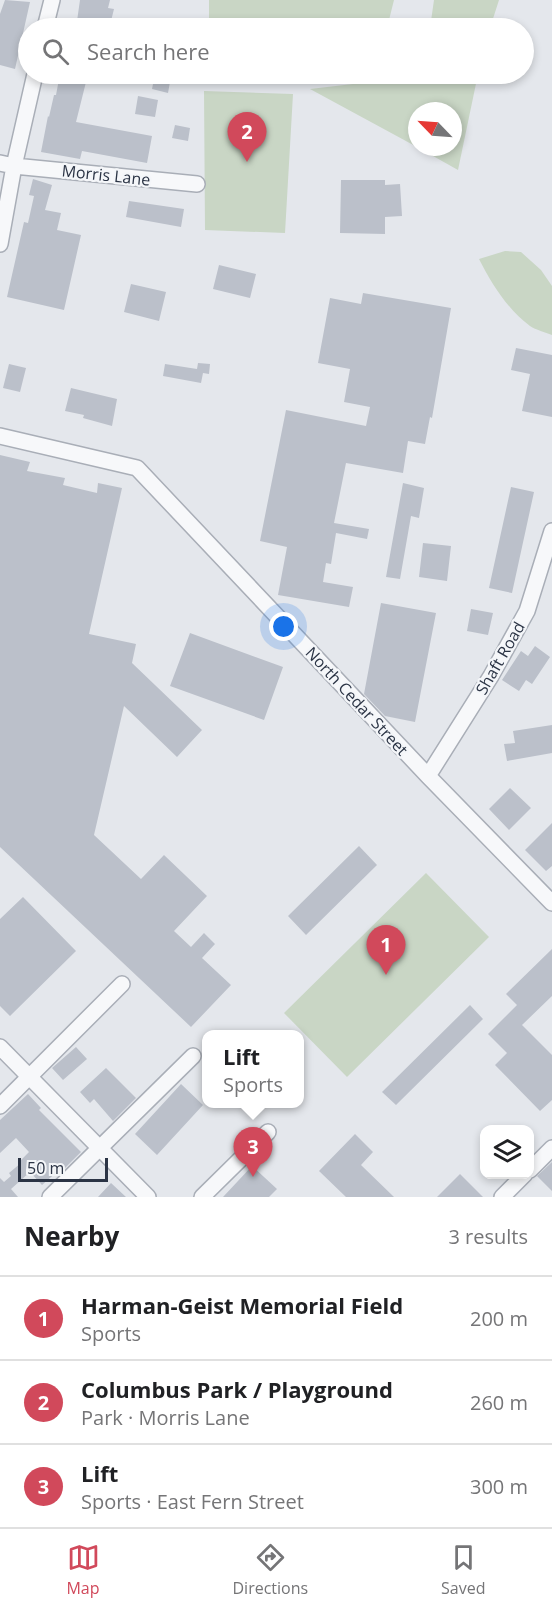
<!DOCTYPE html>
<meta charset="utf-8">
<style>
body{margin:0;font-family:"Open Sans",sans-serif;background:#f6f6f6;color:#202124}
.controls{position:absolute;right:18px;bottom:18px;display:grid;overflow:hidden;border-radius:12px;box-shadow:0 3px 9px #0003}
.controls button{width:54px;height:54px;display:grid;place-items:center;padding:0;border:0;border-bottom:2px solid #e0e0e0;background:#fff;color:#202124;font:30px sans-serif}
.compass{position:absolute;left:408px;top:102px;width:54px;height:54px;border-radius:50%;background:#fff;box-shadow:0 3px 9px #0003;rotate:295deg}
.scale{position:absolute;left:18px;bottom:15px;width:90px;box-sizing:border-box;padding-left:6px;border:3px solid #2b3445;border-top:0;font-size:16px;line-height:21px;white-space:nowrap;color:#2b3445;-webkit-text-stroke:4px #f4f6f9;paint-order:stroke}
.you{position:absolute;left:284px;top:627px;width:21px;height:21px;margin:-15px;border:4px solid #fff;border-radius:50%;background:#1a73e8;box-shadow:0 0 0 9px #1a73e833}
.badge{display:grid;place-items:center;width:39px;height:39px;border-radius:50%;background:#d1495b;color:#fff;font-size:20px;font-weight:700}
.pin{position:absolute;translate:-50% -50px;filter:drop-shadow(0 2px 3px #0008)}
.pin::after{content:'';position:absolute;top:32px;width:21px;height:18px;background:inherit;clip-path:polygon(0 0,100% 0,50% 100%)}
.popup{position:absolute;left:202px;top:1030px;width:102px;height:78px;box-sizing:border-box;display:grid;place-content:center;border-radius:12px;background:#fff;filter:drop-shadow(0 2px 4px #0005);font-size:20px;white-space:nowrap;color:#757577}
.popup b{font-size:22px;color:#202124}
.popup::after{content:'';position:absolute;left:50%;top:100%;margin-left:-12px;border:12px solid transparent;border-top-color:#fff}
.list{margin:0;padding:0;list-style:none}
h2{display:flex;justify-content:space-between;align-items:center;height:78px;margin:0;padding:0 24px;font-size:26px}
h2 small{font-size:20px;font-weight:400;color:#757577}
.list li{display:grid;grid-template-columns:39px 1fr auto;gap:18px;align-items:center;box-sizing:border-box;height:84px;padding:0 24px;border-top:2px solid #e0e0e0}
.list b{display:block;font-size:22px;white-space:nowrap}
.list p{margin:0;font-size:20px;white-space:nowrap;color:#757577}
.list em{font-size:20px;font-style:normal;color:#757577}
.icon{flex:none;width:33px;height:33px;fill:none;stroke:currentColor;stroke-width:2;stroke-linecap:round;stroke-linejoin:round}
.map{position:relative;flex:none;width:552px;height:1197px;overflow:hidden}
.search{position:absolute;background:#fff;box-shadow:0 3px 9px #0003;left:18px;right:18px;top:18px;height:66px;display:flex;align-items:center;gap:15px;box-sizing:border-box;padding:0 21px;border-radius:33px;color:#757577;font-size:22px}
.sheet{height:330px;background:#fff}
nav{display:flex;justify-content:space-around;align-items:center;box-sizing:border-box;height:84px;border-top:2px solid #e0e0e0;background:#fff;font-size:16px;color:#757577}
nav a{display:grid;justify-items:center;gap:3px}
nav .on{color:#d1495b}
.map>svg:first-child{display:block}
</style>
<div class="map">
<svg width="552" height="1197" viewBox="0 0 552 1197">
<rect width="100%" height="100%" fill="#e4e7ec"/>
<path fill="#c9d6c5" d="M209,0H394L387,28H209Z
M434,0H499L490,28H430Z
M408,74H478L458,170L417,147H453V111H417V147L310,89L404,78Z
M204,91L293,94L285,233L205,230Z
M505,251L521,252L541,270L552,286V335C545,332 536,330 530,326C508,310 491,283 479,259Z
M426,873L489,937L347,1077L284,1013Z"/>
<path fill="#bbc0ca" d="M5,0L30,2L15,69L0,65V14Z
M80,0H110L108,8L114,9L111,21L105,20L103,28H76Z
M60,74H88L76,122L152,136L147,163L82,151L80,159L41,152L48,116L49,117L54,95H56Z
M154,79L170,82L168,93L152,89Z
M138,96L158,100L155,117L135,114Z
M175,125L190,128L188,141L172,138Z
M33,179L52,185L45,210L61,213L57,230L81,235L64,310L7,297L24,222L28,223L34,196L29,195Z
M341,180H385V185L400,184L402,216L385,217V234L340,233Z
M129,201L184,209L181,227L126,217Z
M219,265L256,274L250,298L213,289Z
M131,284L166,292L159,321L124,312Z
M363,293L451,308L432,418L430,417L425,444L408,441L403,473L346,463L334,523L369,529L367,539L336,533L331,564L326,563L323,582L353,587L349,607L278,595L287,547L260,541L286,410L366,426L370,407L344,402L350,369L318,363L330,298L361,304Z
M516,348L552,355V417L522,411L530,374L511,370Z
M198,363L210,364L209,374L203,373L201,383L163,376L165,364L197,369Z
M9,364L26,368L20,392L3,388Z
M71,388L117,399L112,426L83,418L84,415L65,411Z
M0,455L30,462L27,471L65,478L63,485L97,493L98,483L122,488L89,634L136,644L132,663L202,730L177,757L124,706L94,835L141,879L164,855L207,896L174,931L191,947L204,933L215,944L202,958L231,985L191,1027L0,847Z
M403,483L424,488L419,518L411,516L400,579L386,577Z
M511,487L534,492L512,593L489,588Z
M423,543L451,546L447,581L419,577Z
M381,603L436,613L415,722L385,716L364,694Z
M471,609L493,613L488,635L467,631Z
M190,633L283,667L264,720L170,686Z
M535,646L550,657L532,684L526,680L519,691L502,680L521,651L528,656Z
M552,725V753L507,761L504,744L515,743L513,731Z
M510,788L531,808L509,830L489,809Z
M552,823V866L546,871L525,850Z
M359,846L377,865L306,935L288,916Z
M23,897L76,951L10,1016L0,1006V919Z
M552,949V996L522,1025L552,1055V1100L540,1111L495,1065L507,1053L488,1034L517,1005L506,994Z
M470,1005L483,1019L396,1105L382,1092Z
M76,1047L87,1059L63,1080L52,1068Z
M106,1068L136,1098L113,1121L94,1099L90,1103L80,1092Z
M181,1084L203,1105L157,1155L135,1134Z
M28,1094L41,1108L39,1110L81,1152L61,1172L59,1170L42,1185L30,1172L11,1189L18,1197H0V1178L4,1182L11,1176L9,1173L21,1163L20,1161L29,1152L16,1138L0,1153V1120Z
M355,1134L373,1152L361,1165L394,1197H346L319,1171Z
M552,1162V1191L537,1176Z
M252,1166L277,1189L269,1197H223Z
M460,1174L483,1197H437Z
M111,1183L126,1197H98Z"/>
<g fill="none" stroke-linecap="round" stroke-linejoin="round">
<defs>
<path id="minor" d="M45,28L52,0
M0,163L14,166L197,184
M0,244L14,166L35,74
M0,436L137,468L428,776L552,903
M428,776L491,676L527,611L552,531
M0,1047L148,1197
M0,1106L122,984
M530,1170L552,1148
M50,1197L193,1056
M202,1197L268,1132
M502,1197L525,1174"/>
</defs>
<use href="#minor" stroke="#a9aeb7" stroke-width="18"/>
<use href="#minor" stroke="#f7f8fa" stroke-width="15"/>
</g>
<g text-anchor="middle" stroke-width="4.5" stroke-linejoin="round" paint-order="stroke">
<g font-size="16" fill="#2b3445" stroke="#f4f6f9">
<text transform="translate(106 175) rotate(6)" y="6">Morris Lane</text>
<text transform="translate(500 658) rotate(-60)" y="6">Shaft Road</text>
<text transform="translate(357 701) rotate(47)" y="6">North Cedar Street</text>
</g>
</g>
</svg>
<div class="controls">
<button><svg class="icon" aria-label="layers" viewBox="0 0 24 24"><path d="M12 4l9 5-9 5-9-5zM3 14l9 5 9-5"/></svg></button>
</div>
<svg class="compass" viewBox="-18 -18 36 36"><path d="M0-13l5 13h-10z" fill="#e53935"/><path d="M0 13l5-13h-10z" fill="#757577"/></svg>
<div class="scale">50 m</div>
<div class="you"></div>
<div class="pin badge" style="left:386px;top:975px">1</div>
<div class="pin badge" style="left:247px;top:162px">2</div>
<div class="pin badge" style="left:253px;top:1177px">3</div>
<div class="popup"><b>Lift</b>Sports</div>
<div class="search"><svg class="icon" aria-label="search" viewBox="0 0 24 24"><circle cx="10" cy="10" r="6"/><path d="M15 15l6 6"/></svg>Search here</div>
</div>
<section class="sheet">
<h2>Nearby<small>3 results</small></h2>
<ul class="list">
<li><span class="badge">1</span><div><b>Harman-Geist Memorial Field</b><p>Sports</p></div><em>200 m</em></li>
<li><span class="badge">2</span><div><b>Columbus Park / Playground</b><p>Park · Morris Lane</p></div><em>260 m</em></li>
<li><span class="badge">3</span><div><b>Lift</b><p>Sports · East Fern Street</p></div><em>300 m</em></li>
</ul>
</section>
<nav>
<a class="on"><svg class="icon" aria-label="map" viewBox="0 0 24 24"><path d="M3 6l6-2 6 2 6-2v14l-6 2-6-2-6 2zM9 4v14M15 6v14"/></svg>Map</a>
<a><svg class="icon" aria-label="directions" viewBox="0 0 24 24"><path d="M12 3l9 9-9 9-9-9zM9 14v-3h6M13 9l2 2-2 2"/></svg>Directions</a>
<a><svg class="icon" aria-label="saved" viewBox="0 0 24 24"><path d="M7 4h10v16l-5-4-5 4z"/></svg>Saved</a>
</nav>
